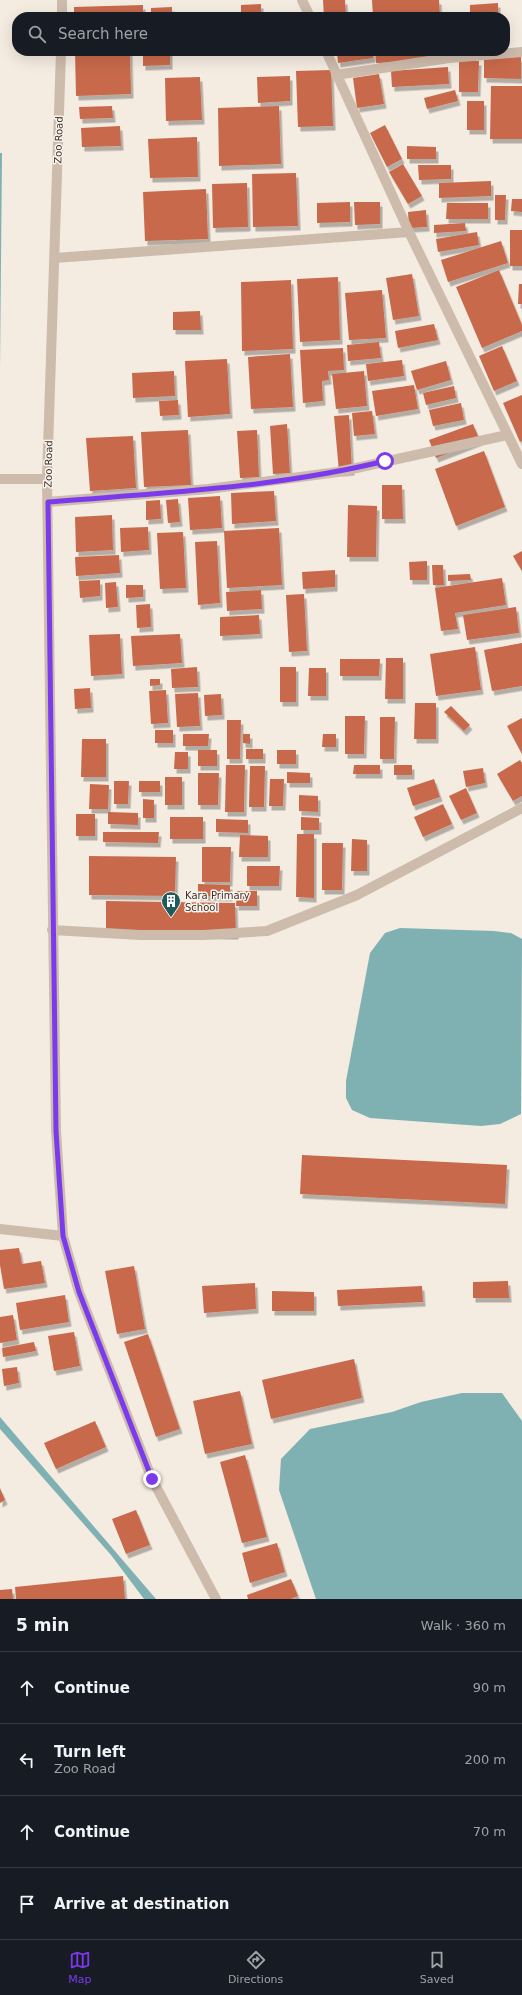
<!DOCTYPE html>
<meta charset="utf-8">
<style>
body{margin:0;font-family:"DejaVu Sans",sans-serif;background:#242831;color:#f1f3f6}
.stop{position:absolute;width:12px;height:12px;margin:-9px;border:3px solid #7c3aed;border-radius:50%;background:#fff}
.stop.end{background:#7c3aed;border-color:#fff;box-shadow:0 1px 4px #0008}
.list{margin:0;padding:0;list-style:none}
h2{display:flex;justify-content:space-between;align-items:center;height:52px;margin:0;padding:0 16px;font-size:17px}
h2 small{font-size:13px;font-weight:400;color:#9ea1a6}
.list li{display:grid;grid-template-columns:26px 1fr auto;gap:12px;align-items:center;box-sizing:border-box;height:72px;padding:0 16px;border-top:1px solid #363941}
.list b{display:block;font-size:15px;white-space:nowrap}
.list p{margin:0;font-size:13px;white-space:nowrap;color:#9ea1a6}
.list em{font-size:13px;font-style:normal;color:#9ea1a6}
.icon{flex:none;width:22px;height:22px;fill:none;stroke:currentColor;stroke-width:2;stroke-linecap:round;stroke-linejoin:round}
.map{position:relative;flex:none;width:522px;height:1599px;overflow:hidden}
.search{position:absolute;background:#171b24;box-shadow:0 4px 16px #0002;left:12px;right:12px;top:12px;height:44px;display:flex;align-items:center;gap:10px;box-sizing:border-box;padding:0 14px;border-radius:16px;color:#9ea1a6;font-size:15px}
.sheet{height:340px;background:#171b24}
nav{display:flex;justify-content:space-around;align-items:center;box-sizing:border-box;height:56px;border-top:1px solid #363941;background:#171b24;font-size:11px;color:#9ea1a6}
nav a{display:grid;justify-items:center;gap:2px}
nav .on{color:#7c3aed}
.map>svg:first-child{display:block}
</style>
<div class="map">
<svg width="522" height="1599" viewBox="0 0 522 1599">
<defs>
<filter id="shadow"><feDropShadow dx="2.5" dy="4.5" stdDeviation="0" flood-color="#0004"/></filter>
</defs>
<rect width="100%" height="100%" fill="#f4ebe1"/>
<path fill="#7fb0b2" d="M0,153H2L0,368Z
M400,928L494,931L511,933L522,939L521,1114L500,1124L481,1126L370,1118L352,1110L346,1098V1081L370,953L385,933Z
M462,1393H502L522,1421V1599H316L279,1490L281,1459L310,1429L392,1412L421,1402Z
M0,1417L156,1599H144L111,1555L0,1429Z"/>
<path fill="#c8694b" filter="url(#shadow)" d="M323,0H345L346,17H324Z
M372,0H439L440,17H373Z
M498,3V17H470V5Z
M261,4V17H241V5Z
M143,5V17H74V7Z
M172,7V17H151V8Z
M75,51H130L131,94L76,96Z
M143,51H170V65L143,66Z
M337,51H372L373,58L338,63Z
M375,51H442V59L376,63Z
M449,51H460V52L449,53Z
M484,56L521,57V79L484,78Z
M459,60L479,61L478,92H459Z
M448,67L449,84L392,87L391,71Z
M331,70L333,126L298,127L296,71Z
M379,74L384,104L357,108L353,78Z
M290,76V101L258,103L257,77Z
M200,77L202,120L166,121L165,78Z
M491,86H522V139H490Z
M455,90L458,101L427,109L424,98Z
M467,101H484V130H467Z
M112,106L113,118L80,119L79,107Z
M279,106L281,164L219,166L218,108Z
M385,125L402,159L387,167L370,133Z
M120,126L121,146L82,147L81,128Z
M197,137L198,177L150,178L148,139Z
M407,146L436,147V159H407Z
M403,164L422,196L408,204L389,172Z
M418,165H451V179L419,180Z
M296,173L298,226L253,227L252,174Z
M491,181V196L439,198V183Z
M247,183L248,227L213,228L212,184Z
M206,189L208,239L145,241L143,192Z
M495,195H506L505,220H495Z
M512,199H522V212L511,211Z
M350,202V222L317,223V203Z
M354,202H380V224L355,225Z
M447,203H488V219H446Z
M426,210L427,227L409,228L408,212Z
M465,223L466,231L434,233V225Z
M510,230H522V266H510Z
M477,232L479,245L438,252L436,239Z
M501,241L508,263L448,282L441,260Z
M499,270L522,325V331L482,348L456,287Z
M412,274L419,316L393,320L386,278Z
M338,277L340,340L300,342L297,279Z
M291,280L293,349L242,351L241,282Z
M519,284H522V304H518Z
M382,290L386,338L349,340L345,293Z
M200,311L201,330H173V312Z
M434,324L438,340L398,348L395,331Z
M379,342L381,358L348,361L347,345Z
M502,346L517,381L494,391L479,356Z
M343,348L344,370L328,371L329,380L322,381L323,401L303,403L300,350Z
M290,354L293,407L251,409L248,357Z
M227,359L230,414L188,417L185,361Z
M402,360L404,376L368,381L366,364Z
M446,361L451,380L417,390L411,371Z
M174,371L175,396L133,398L132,373Z
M364,371L367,406L336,409L332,374Z
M414,385L418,409L376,416L372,391Z
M454,386L456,398L426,405L423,393Z
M522,395V441L520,442L503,403Z
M178,400L179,415L160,416L159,401Z
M461,403L464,420L433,426L429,410Z
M372,411L375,434L354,436L352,413Z
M349,415L352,471L339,472L334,416Z
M287,424L290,473L273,474L270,426Z
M473,424L480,441L436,458L429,440Z
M188,430L191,485L144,487L141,432Z
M257,430L259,477L240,478L237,431Z
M133,436L136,488L90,491L86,438Z
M484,451L505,507L456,526L435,469Z
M382,485H402L403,519H382Z
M274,491L276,521L232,524L231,493Z
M220,496L222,528L190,530L188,498Z
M178,499L180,522L168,523L166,500Z
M160,500L161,519L146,520V501Z
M348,505L377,506L376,557H347Z
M112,515L113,550L76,552L75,517Z
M148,527L149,550L121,552L120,528Z
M279,528L282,585L227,588L224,531Z
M183,532L186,588L160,589L157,533Z
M217,541L220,603L198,605L195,542Z
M522,551V571L513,556Z
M119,555L120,573L76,576L75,557Z
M427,561V580H410L409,562Z
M432,565H443L444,585H433Z
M335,570V587L303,589L302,572Z
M470,574L471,580L448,581V575Z
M502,578L506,605L455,613L458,629L441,631L435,588Z
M100,580V596L80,598L79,581Z
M116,582L118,607L106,608L105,583Z
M126,585H143V597L126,598Z
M261,590L262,609L227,611L226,592Z
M304,594L307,651L289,652L286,595Z
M150,604L151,627L137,628L136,605Z
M516,607L519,633L467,640L463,615Z
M259,615L260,634L220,636V617Z
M120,634L122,674L91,676L89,635Z
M180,634L182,663L133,666L131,636Z
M522,643V686L492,691L484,650Z
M475,647L481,690L436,696L430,654Z
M386,658H403V699H385Z
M340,659H380L379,676H340Z
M197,667L198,687L172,688L171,669Z
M280,667H296V702H280Z
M309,668H326V696H308Z
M150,679H160V685L150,686Z
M90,688L91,708L75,709L74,689Z
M166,690L168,723L151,724L149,691Z
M198,693L200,726L177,727L175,694Z
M221,694L222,715L205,716L204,695Z
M415,703H436V739H414Z
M451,706L470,725L464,731L444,712Z
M345,716H365L364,754H345Z
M380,717H395L394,759H380Z
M522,718V754L507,726Z
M227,720H241L240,759H227Z
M155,730H173V743H155Z
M183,734H209L208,746H183Z
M243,734H250V744L243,743Z
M323,734H336V747H322Z
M82,739H106V777H81Z
M246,749H263V759H246Z
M198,750H217V766H198Z
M277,750H296V764H277Z
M175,752H188V769H174Z
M520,760L522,763V796L513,801L497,774Z
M226,765H245L244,812H225Z
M354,765H380V774H353Z
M394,765H412V775H394Z
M250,766H265L264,807H249Z
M483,768L485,783L466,787L463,771Z
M287,772L310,773V783H287Z
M198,773H219L218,805H198Z
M165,777H182V805H165Z
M270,779H284L283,806H269Z
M434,779L440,797L413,806L407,788Z
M114,781H129L128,804H114Z
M139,781H160V792H139Z
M90,784L109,785L108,809H89Z
M466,788L477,813L461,820L449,796Z
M299,795L318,796V812L299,811Z
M143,799L154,800V818H143Z
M443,804L452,824L423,837L414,817Z
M108,812L138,813V825L108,824Z
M76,814H95V836H76Z
M170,817H203V839H170Z
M301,817L319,818V830H301Z
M216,819L248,820V833L216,832Z
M103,832H159L158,843L103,842Z
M297,834H314V898L296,897Z
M240,835L268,836V857H239Z
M352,839L367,840V871H351Z
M322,843H343L342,890H322Z
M202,847H231L230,882H202Z
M89,856L176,857L175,896L89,895Z
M247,866H280L279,886H247Z
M198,884L230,885V897L198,896Z
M237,891H257V906H236Z
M106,901L235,903L236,935L106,933Z
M302,1155L507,1165L505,1204L300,1194Z
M19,1248L22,1264L41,1261L45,1283L4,1289L0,1265V1250Z
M134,1266L145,1329L117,1334L105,1271Z
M508,1281L509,1298H473V1282Z
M255,1283L256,1309L204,1313L202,1286Z
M422,1286L423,1302L338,1306L337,1290Z
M272,1291L314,1292V1311H272Z
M65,1295L69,1322L20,1330L16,1303Z
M13,1315L17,1340L0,1343V1317Z
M74,1332L80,1366L54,1371L48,1336Z
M148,1334L180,1429L156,1437L124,1342Z
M34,1342L36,1351L3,1357L2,1348Z
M354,1359L362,1398L271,1419L262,1380Z
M17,1367L19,1383L4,1386L2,1369Z
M240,1391L252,1444L205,1454L193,1401Z
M95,1421L106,1447L56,1469L44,1443Z
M245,1455L267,1537L242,1543L220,1462Z
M0,1488L5,1500L0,1503Z
M136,1510L150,1545L126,1554L112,1519Z
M277,1543L285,1572L250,1583L242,1553Z
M123,1576L125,1599H16L15,1587Z
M291,1579L298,1596L291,1599H248L247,1595Z
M12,1589L13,1599H0V1590Z"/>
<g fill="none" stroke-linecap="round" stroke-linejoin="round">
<path stroke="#cdbbac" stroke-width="10" d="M302,0L310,17
M62,17V0
M61,51L47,479L56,1131L63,1236L79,1292L152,1479L216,1599
M326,51L409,232L522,464
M336,75L449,58L522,52
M55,258L409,232
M0,479H47
M48,502L208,489L338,472L507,435
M52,930L140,935H203L267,931L357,895L522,808
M0,1229L63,1236"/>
</g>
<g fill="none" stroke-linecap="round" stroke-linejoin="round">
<path stroke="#7c3aed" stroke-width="5" d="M152,1479L79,1292L63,1236L56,1131L48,502C160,493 275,488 385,461"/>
</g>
<defs>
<symbol id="building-pin" viewBox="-11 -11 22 30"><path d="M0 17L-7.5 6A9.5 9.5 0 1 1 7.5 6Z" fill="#1f5a5e" stroke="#fbf5ee"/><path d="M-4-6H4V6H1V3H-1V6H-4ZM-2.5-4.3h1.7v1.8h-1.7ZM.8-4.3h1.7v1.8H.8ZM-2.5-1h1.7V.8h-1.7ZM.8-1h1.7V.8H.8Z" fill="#fff"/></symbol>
</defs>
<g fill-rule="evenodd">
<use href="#building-pin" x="160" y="890" width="22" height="30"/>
</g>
<g text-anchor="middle" stroke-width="3" stroke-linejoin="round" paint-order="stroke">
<g font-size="10" fill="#3b302b" stroke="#fbf5ee">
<text transform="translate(58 140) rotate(-88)" y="4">Zoo Road</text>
<text transform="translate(48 464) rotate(-89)" y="4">Zoo Road</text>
</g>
<g font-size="10" fill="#3b302b" stroke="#fbf5ee" text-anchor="start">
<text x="185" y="899">Kara Primary<tspan x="185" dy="12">School</tspan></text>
</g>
</g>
</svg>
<div class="stop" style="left:385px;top:461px"></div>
<div class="stop end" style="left:152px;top:1479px"></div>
<div class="search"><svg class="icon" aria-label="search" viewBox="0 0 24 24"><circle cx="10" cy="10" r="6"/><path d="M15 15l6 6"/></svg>Search here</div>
</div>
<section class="sheet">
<h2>5 min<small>Walk · 360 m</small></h2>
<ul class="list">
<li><svg class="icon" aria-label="ahead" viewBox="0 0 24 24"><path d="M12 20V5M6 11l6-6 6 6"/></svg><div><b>Continue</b></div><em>90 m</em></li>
<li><svg class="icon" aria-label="left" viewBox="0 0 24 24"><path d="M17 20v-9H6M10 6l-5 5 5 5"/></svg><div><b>Turn left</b><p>Zoo Road</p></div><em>200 m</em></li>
<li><svg class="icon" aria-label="ahead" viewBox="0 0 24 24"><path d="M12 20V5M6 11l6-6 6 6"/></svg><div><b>Continue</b></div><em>70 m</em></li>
<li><svg class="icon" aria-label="arrive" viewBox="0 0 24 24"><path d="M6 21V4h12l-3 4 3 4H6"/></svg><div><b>Arrive at destination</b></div></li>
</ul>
</section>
<nav>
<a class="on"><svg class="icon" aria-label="map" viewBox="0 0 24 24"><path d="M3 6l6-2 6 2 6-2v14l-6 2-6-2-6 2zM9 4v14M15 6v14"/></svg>Map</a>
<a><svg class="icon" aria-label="directions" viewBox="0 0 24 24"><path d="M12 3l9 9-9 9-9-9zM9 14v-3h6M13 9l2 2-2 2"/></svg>Directions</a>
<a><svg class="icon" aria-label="saved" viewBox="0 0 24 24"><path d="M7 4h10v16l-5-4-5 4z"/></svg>Saved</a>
</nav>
